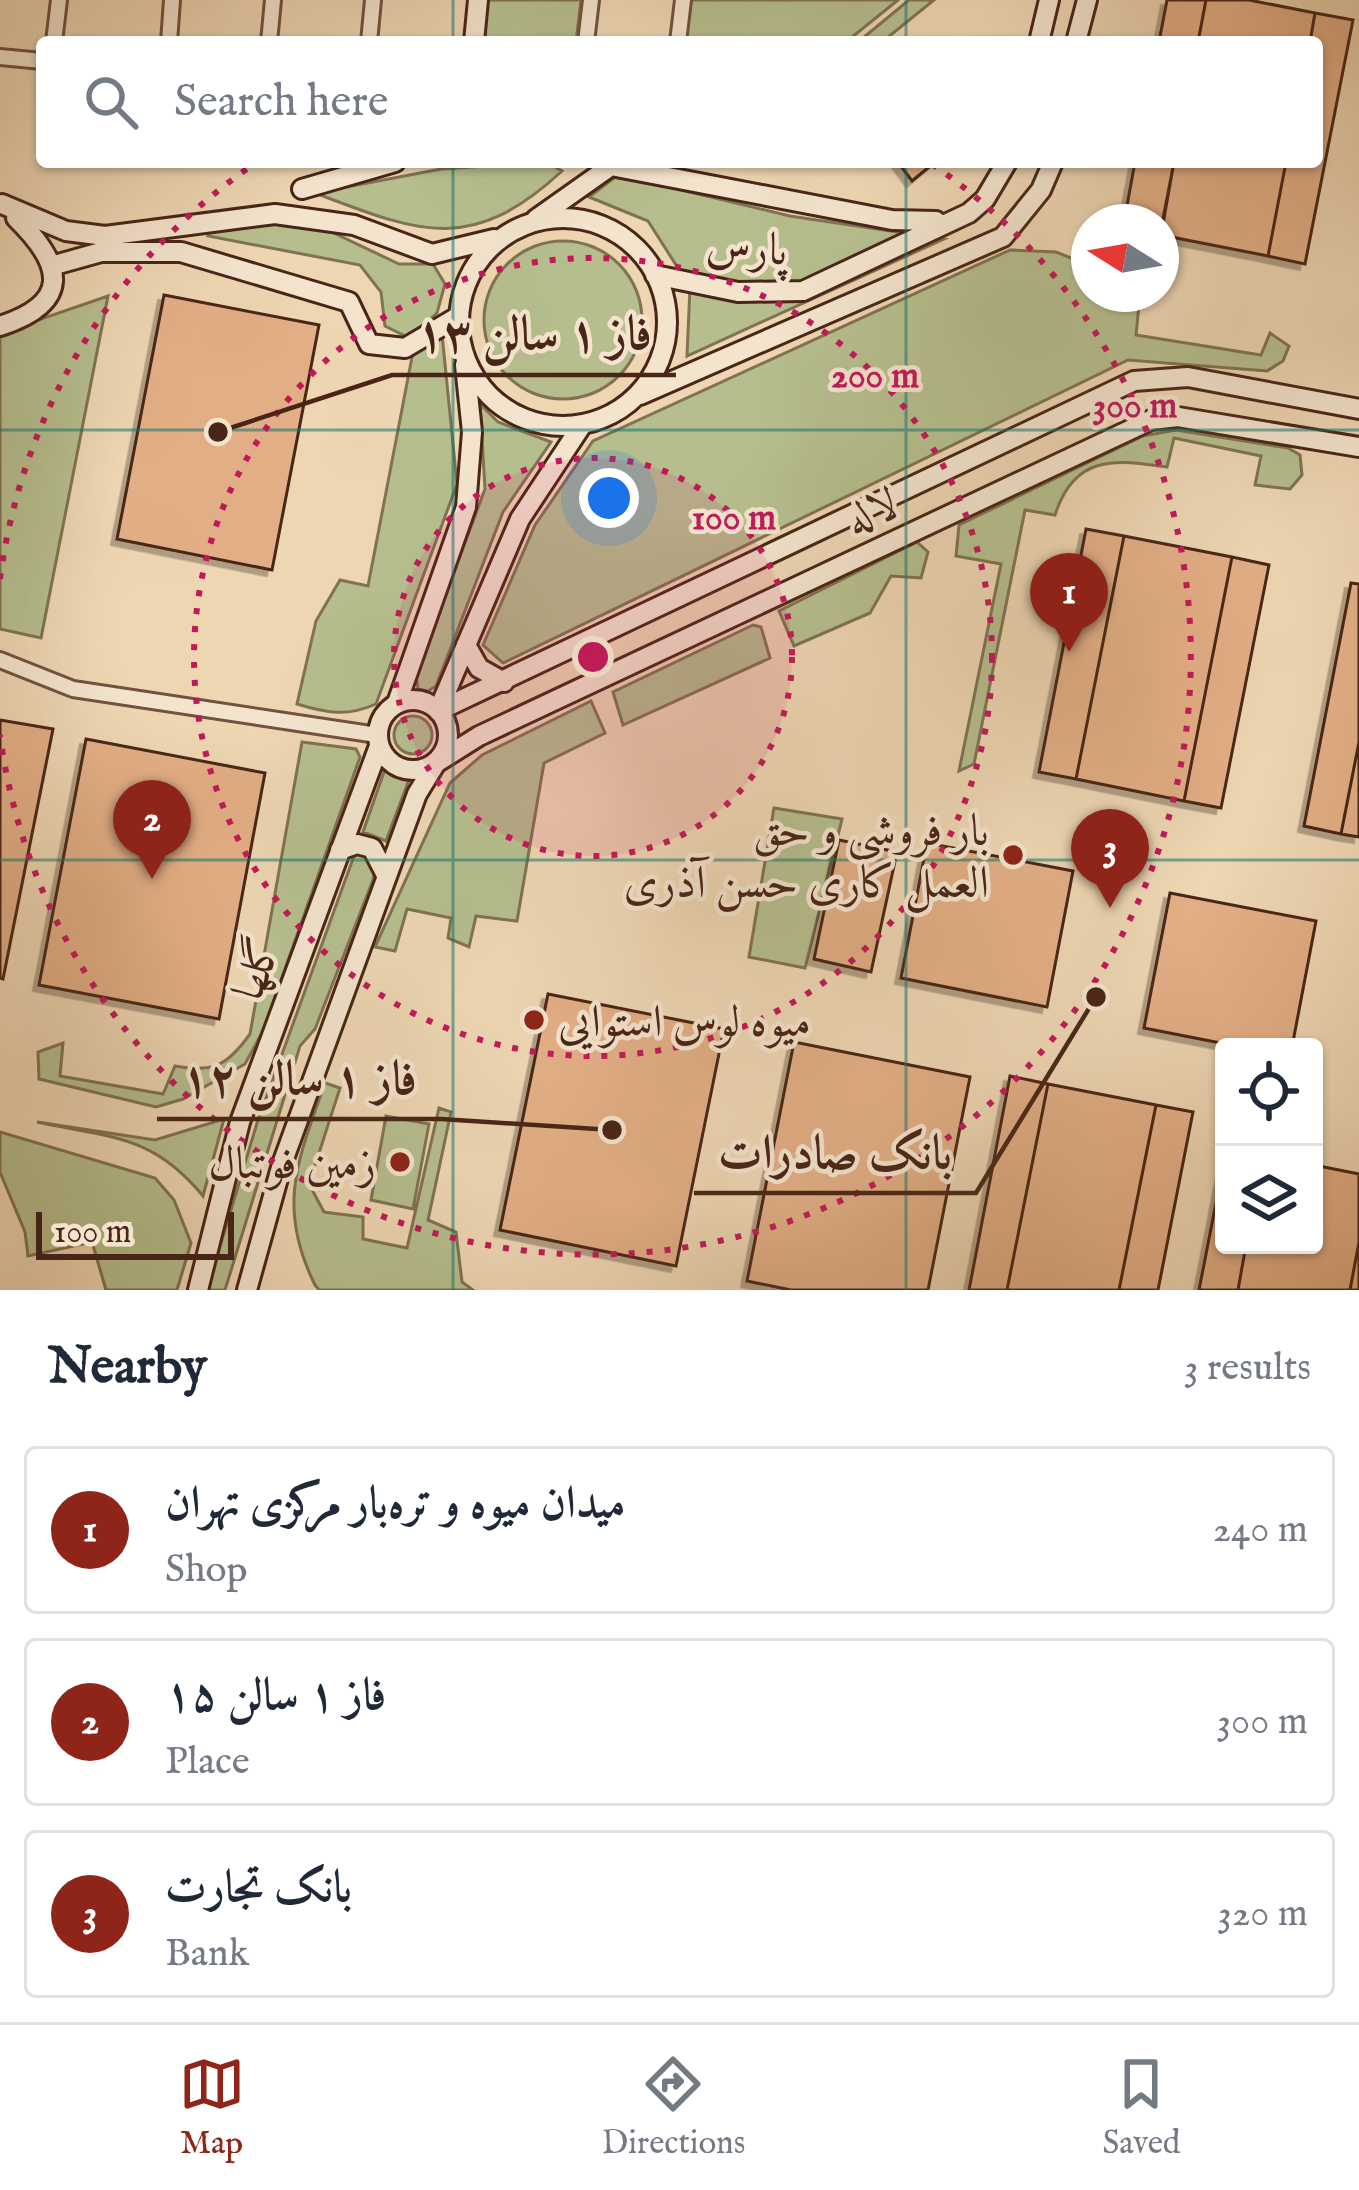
<!DOCTYPE html>
<meta charset="utf-8">
<style>
body{margin:0;font-family:"IM FELL English",Amiri,serif;background:#f2f2f3;color:#1f2937}
.controls{position:absolute;right:36px;bottom:36px;display:grid;overflow:hidden;border-radius:12px;box-shadow:0 3px 9px #0004}
.controls button{width:108px;height:108px;display:grid;place-items:center;padding:0;border:0;border-bottom:3px solid #e0e1e3;background:#fff;color:#1f2937;font:60px sans-serif}
.compass{position:absolute;left:1071px;top:204px;width:108px;height:108px;border-radius:50%;background:#fff;box-shadow:0 3px 9px #0004;rotate:281deg}
.scale{position:absolute;left:36px;bottom:30px;width:198px;box-sizing:border-box;padding-left:12px;border:6px solid #492517;border-top:0;font-size:33px;line-height:42px;white-space:nowrap;color:#492517;-webkit-text-stroke:9px #f4e4ce;paint-order:stroke}
.you{position:absolute;left:609px;top:498px;width:42px;height:42px;margin:-30px;border:9px solid #fff;border-radius:50%;background:#1a73e8;box-shadow:0 0 0 18px #1a73e833}
.badge{display:grid;place-items:center;width:78px;height:78px;border-radius:50%;background:#8f2418;color:#fff;font-size:39px;font-weight:700}
.pin{position:absolute;translate:-50% -99px;filter:drop-shadow(0 3px 6px #0008)}
.pin::after{content:'';position:absolute;top:63px;width:42px;height:36px;background:inherit;clip-path:polygon(0 0,100% 0,50% 100%)}
.list{margin:0;padding:0;list-style:none}
h2{display:flex;justify-content:space-between;align-items:center;height:156px;margin:0;padding:0 48px;font-size:51px}
h2 small{font-size:39px;font-weight:400;color:#747a83}
.list li{display:grid;grid-template-columns:78px 1fr auto;gap:36px;align-items:center;box-sizing:border-box;height:168px;margin:0 24px 24px;padding:0 24px;border:3px solid #e0e1e3;border-radius:12px}
.list b{display:block;font-size:45px;white-space:nowrap}
.list p{margin:0;font-size:39px;white-space:nowrap;color:#747a83}
.list em{font-size:39px;font-style:normal;color:#747a83}
.icon{flex:none;width:66px;height:66px;fill:none;stroke:currentColor;stroke-width:2;stroke-linecap:round;stroke-linejoin:round}
.map{position:relative;flex:none;width:1359px;height:1290px;overflow:hidden}
.search{position:absolute;background:#fff;box-shadow:0 3px 9px #0004;left:36px;right:36px;top:36px;height:132px;display:flex;align-items:center;gap:30px;box-sizing:border-box;padding:0 42px;border-radius:12px;color:#747a83;font-size:45px}
.sheet{height:732px;background:#fff}
nav{display:flex;justify-content:space-around;align-items:center;box-sizing:border-box;height:168px;border-top:3px solid #e0e1e3;background:#fff;font-size:33px;color:#747a83}
nav a{display:grid;justify-items:center;gap:6px}
nav .on{color:#8f2418}
.map>svg:first-child{display:block}
</style>
<div class="map">
<svg width="1359" height="1290" viewBox="0 0 1359 1290">
<defs>
<filter id="shadow"><feDropShadow dx="-5.5" dy="5.5" stdDeviation="0" flood-color="#0004"/></filter>
</defs>
<rect width="100%" height="100%" fill="#eed6b3"/>
<filter id="stains"><feTurbulence type="fractalNoise" baseFrequency=".00167" numOctaves="4"/><feColorMatrix values="0 0 0 0 .2 0 0 0 0 .09 0 0 0 0 .02 0 0 0 .5 -.17"/></filter>
<radialGradient id="worn" r=".72"><stop offset=".6" stop-color="#630" stop-opacity="0"/><stop offset="1" stop-color="#630" stop-opacity=".3"/></radialGradient>
<path fill="#b6be8e" stroke="#807252" stroke-width="3" d="M488,0H581L576,42H484Z
M690,0H898L846,42H685Z
M909,0H934L882,42H858Z
M547,162L562,171C471,255 420,233 315,193L441,169Z
M618,175L790,216L944,239L687,356L690,287L648,221L589,197Z
M248,218L319,226L399,264H433L445,284L437,313L409,338L385,326L381,292L360,265L208,236L211,229Z
M484 320a79 79 0 1 1 158 0a79 79 0 1 1-158 0Z
M1010,250L1056,252L1089,265V294L1139,305L1136,335L1261,355L1270,333L1289,346L1283,361L1267,371L1128,360L503,663L483,645L535,525L593,441Z
M108,296L41,638L0,629V333Z
M442,334L457,484L376,704C347,717 326,713 297,704L316,621L340,580L368,586L413,352Z
M480,404L498,422L551,442L503,512L436,686L428,691L418,689L416,674L485,489Z
M1176,430L1288,448L1300,455L1302,475L1290,489L1255,485L1261,456L1174,438L1167,467C1114,459 1074,455 1055,515L1025,510L974,764L959,771L1001,564L956,556L959,525L1143,436Z
M917,542L928,552L921,578L891,576L870,613L794,646L779,611Z
M753,625L761,627L770,658L623,725L613,692Z
M591,701L605,733L544,763L517,921L476,916L469,947L448,938L451,918L407,909L395,951L375,947L450,783L482,755Z
M394 735a19 19 0 1 1 38 0a19 19 0 1 1-38 0Z
M302,742L356,749L360,757L263,1031L245,1064L183,1099L156,1107L39,1079L38,1052L63,1043L60,1076L163,1094L175,1066C213,1073 227,1066 250,1034Z
M385,769L410,777L386,841L363,832Z
M774,808L842,819L805,968L749,957Z
M364,851L376,865L373,880L315,1029L300,1046L225,1290H207L257,1123L354,856Z
M325,1083L340,1088L309,1184L324,1212L363,1217V1239L407,1248L439,1108L451,1112L428,1220L456,1232L462,1282L473,1290H319L315,1285C276,1206 298,1160 325,1083Z
M386,1116L429,1124L413,1209L371,1200Z
M224,1119L203,1196C152,1134 111,1138 37,1122L155,1140Z
M0,1132L155,1178L174,1200L191,1243L177,1290H106L92,1242L28,1256L25,1232L0,1172Z"/>
<path fill="#e2ae86" stroke="#492517" stroke-width="3" filter="url(#shadow)" d="M1167,0H1206L1198,42H1159Z
M1206,0H1249L1315,13L1310,42H1198Z
M1315,13L1353,20L1305,264L1268,256L1286,162H1317V42H1310Z
M898,162H935L912,181Z
M1135,162H1174L1161,229V222H1124Z
M1174,162H1286L1268,256L1161,235Z
M164,295L319,325L272,570L117,539Z
M1086,529L1124,536L1076,779L1039,772Z
M1124,536L1232,557L1184,801L1076,779Z
M1232,557L1269,565L1221,808L1184,801Z
M1351,583L1359,584V742L1341,834L1304,826Z
M0,720L53,729L3,979L0,978Z
M86,739L265,773L219,1019L39,985Z
M1359,742V837L1341,834Z
M839,840L897,852L871,972L814,959Z
M927,843L1073,871L1047,1007L901,978Z
M1170,893L1316,921L1292,1047H1241L1144,1028Z
M548,994L724,1029L676,1266L500,1230Z
M794,1042L970,1077L928,1290H791L747,1281Z
M1010,1076L1048,1084L1007,1290H969Z
M1048,1084L1156,1105L1119,1290H1007Z
M1156,1105L1193,1112L1158,1290H1119Z
M1224,1162V1245H1246L1238,1290H1199Z
M1314,1165L1359,1174V1242L1350,1290H1238L1246,1245H1314Z
M1359,1242V1290H1350Z"/>
<g fill="none" stroke-linecap="round" stroke-linejoin="round">
<defs>
<path id="street" d="M54,42L59,0
M169,42L172,0
M269,42L273,0
M369,42L373,0
M586,42L591,0
M678,42L683,0
M0,57L42,61
M0,660L73,689L377,735"/>
<path id="secondary" d="M474,42L478,0
M1039,42L1049,0
M1076,42L1087,0
M302,189L395,162
M2,204L66,231L105,236L275,214L354,225L432,254L494,239
M459 322a104 104 0 1 1 208 0a104 104 0 1 1-208 0Z
M536,219L611,166L892,220L936,221
M51,266L101,252H181L349,302L369,344L405,348L459,316
M655,275L738,292L803,291L969,213L985,199L1007,162
M0,326C71,303 65,266 16,218
M640,395L1003,237L1041,190L1053,162
M466,645L479,668L504,682
M378 735a35 35 0 1 1 70 0a35 35 0 1 1-70 0Z
M397,703L466,507L472,432L465,365
M438,711L1134,381L1188,377L1359,409
M438,711L520,519L582,425
M340,850L357,844L372,848L385,873
M198,1290L240,1122L379,746
M247,1290L282,1164L417,794L436,763L479,736L1151,420L1178,417L1359,447"/>
</defs>
<use href="#street" stroke="#72513e" stroke-width="20"/>
<use href="#secondary" stroke="#492517" stroke-width="24"/>
<use href="#street" stroke="#f4e4ce" stroke-width="14"/>
<use href="#secondary" stroke="#f4e4ce" stroke-width="18"/>
</g>
<path fill="none" stroke="#0f766e" stroke-width="3" stroke-opacity="0.55" d="M453,0V42M906,0V42M453,162V1290M906,162V1290M0,430H1359M0,860H1359"/>
<circle cx="593" cy="657" r="199" fill="#c2185b" fill-opacity=".12"/>
<g fill="none" stroke="#c2185b" stroke-width="6" stroke-dasharray="6 12">
<circle cx="593" cy="657" r="199"/>
<circle cx="593" cy="657" r="399"/>
<path d="M0 579A598 598 0 0 1 254 164M932 164A598 598 0 1 1 0 735"/>
</g>
<g fill="#8f2418" stroke="#f4e4ce" stroke-width="4.5">
<circle cx="1013" cy="855" r="12"/>
<circle cx="534" cy="1020" r="12"/>
<circle cx="400" cy="1162" r="12"/>
</g>
<g text-anchor="middle" stroke-width="9" stroke-linejoin="round" paint-order="stroke">
<g font-size="45" fill="#492517" stroke="#f4e4ce">
<text transform="translate(747 246) rotate(4)" y="16">پارس</text>
<text transform="translate(871 510) rotate(-25)" y="16">لاله</text>
<text transform="translate(255 968) rotate(-70)" y="16">گلها</text>
</g>
<g font-size="45" fill="#492517" stroke="#f4e4ce" text-anchor="end">
<text x="989" y="845">بار فروشی و حق<tspan x="989" dy="52">العمل کاری حسن آذری</tspan></text>
<text x="558" y="1036" text-anchor="start">میوه لوس استوایی</text>
<text x="376" y="1178">زمین فوتبال</text>
</g>
</g>
<circle cx="593" cy="657" r="18" fill="#c2185b" stroke="#f4e4ce" stroke-width="6"/>
<g font-size="36" text-anchor="middle" font-weight="bold" fill="#c2185b" stroke="#f4e4ce" stroke-width="9" stroke-linejoin="round" paint-order="stroke">
<text x="875" y="387">200 m</text>
<text x="1135" y="417">300 m</text>
<text x="734" y="529">100 m</text>
</g>
<path fill="none" stroke="#492517" stroke-width="4.5" d="M218 432L392 375H676M612 1130L441 1119H157M1096 997L976 1193H694"/>
<g fill="#492517" stroke="#f4e4ce" stroke-width="4.5">
<circle cx="218" cy="432" r="12"/>
<circle cx="612" cy="1130" r="12"/>
<circle cx="1096" cy="997" r="12"/>
</g>
<g font-size="48" text-anchor="middle" font-weight="bold" fill="#492517" stroke="#f4e4ce" stroke-width="9" stroke-linejoin="round" paint-order="stroke">
<text x="534" y="349">فاز ۱ سالن ۱۳</text>
<text x="299" y="1094">فاز ۱ سالن ۱۲</text>
<text x="835" y="1168">بانک صادرات</text>
</g>
<rect width="100%" height="100%" filter="url(#stains)"/>
<rect width="100%" height="100%" fill="url(#worn)"/>
</svg>
<div class="controls">
<button><svg class="icon" aria-label="locate" viewBox="0 0 24 24"><circle cx="12" cy="12" r="6"/><path d="M12 2v4M12 18v4M2 12h4M18 12h4"/></svg></button>
<button><svg class="icon" aria-label="layers" viewBox="0 0 24 24"><path d="M12 4l9 5-9 5-9-5zM3 14l9 5 9-5"/></svg></button>
</div>
<svg class="compass" viewBox="-18 -18 36 36"><path d="M0-13l5 13h-10z" fill="#e53935"/><path d="M0 13l5-13h-10z" fill="#747a83"/></svg>
<div class="scale">100 m</div>
<div class="you"></div>
<div class="pin badge" style="left:1069px;top:652px">1</div>
<div class="pin badge" style="left:152px;top:879px">2</div>
<div class="pin badge" style="left:1110px;top:908px">3</div>
<div class="search"><svg class="icon" aria-label="search" viewBox="0 0 24 24"><circle cx="10" cy="10" r="6"/><path d="M15 15l6 6"/></svg>Search here</div>
</div>
<section class="sheet">
<h2>Nearby<small>3 results</small></h2>
<ul class="list">
<li><span class="badge">1</span><div><b>میدان میوه و تره‌بار مرکزی تهران</b><p>Shop</p></div><em>240 m</em></li>
<li><span class="badge">2</span><div><b>فاز ۱ سالن ۱۵</b><p>Place</p></div><em>300 m</em></li>
<li><span class="badge">3</span><div><b>بانک تجارت</b><p>Bank</p></div><em>320 m</em></li>
</ul>
</section>
<nav>
<a class="on"><svg class="icon" aria-label="map" viewBox="0 0 24 24"><path d="M3 6l6-2 6 2 6-2v14l-6 2-6-2-6 2zM9 4v14M15 6v14"/></svg>Map</a>
<a><svg class="icon" aria-label="directions" viewBox="0 0 24 24"><path d="M12 3l9 9-9 9-9-9zM9 14v-3h6M13 9l2 2-2 2"/></svg>Directions</a>
<a><svg class="icon" aria-label="saved" viewBox="0 0 24 24"><path d="M7 4h10v16l-5-4-5 4z"/></svg>Saved</a>
</nav>
